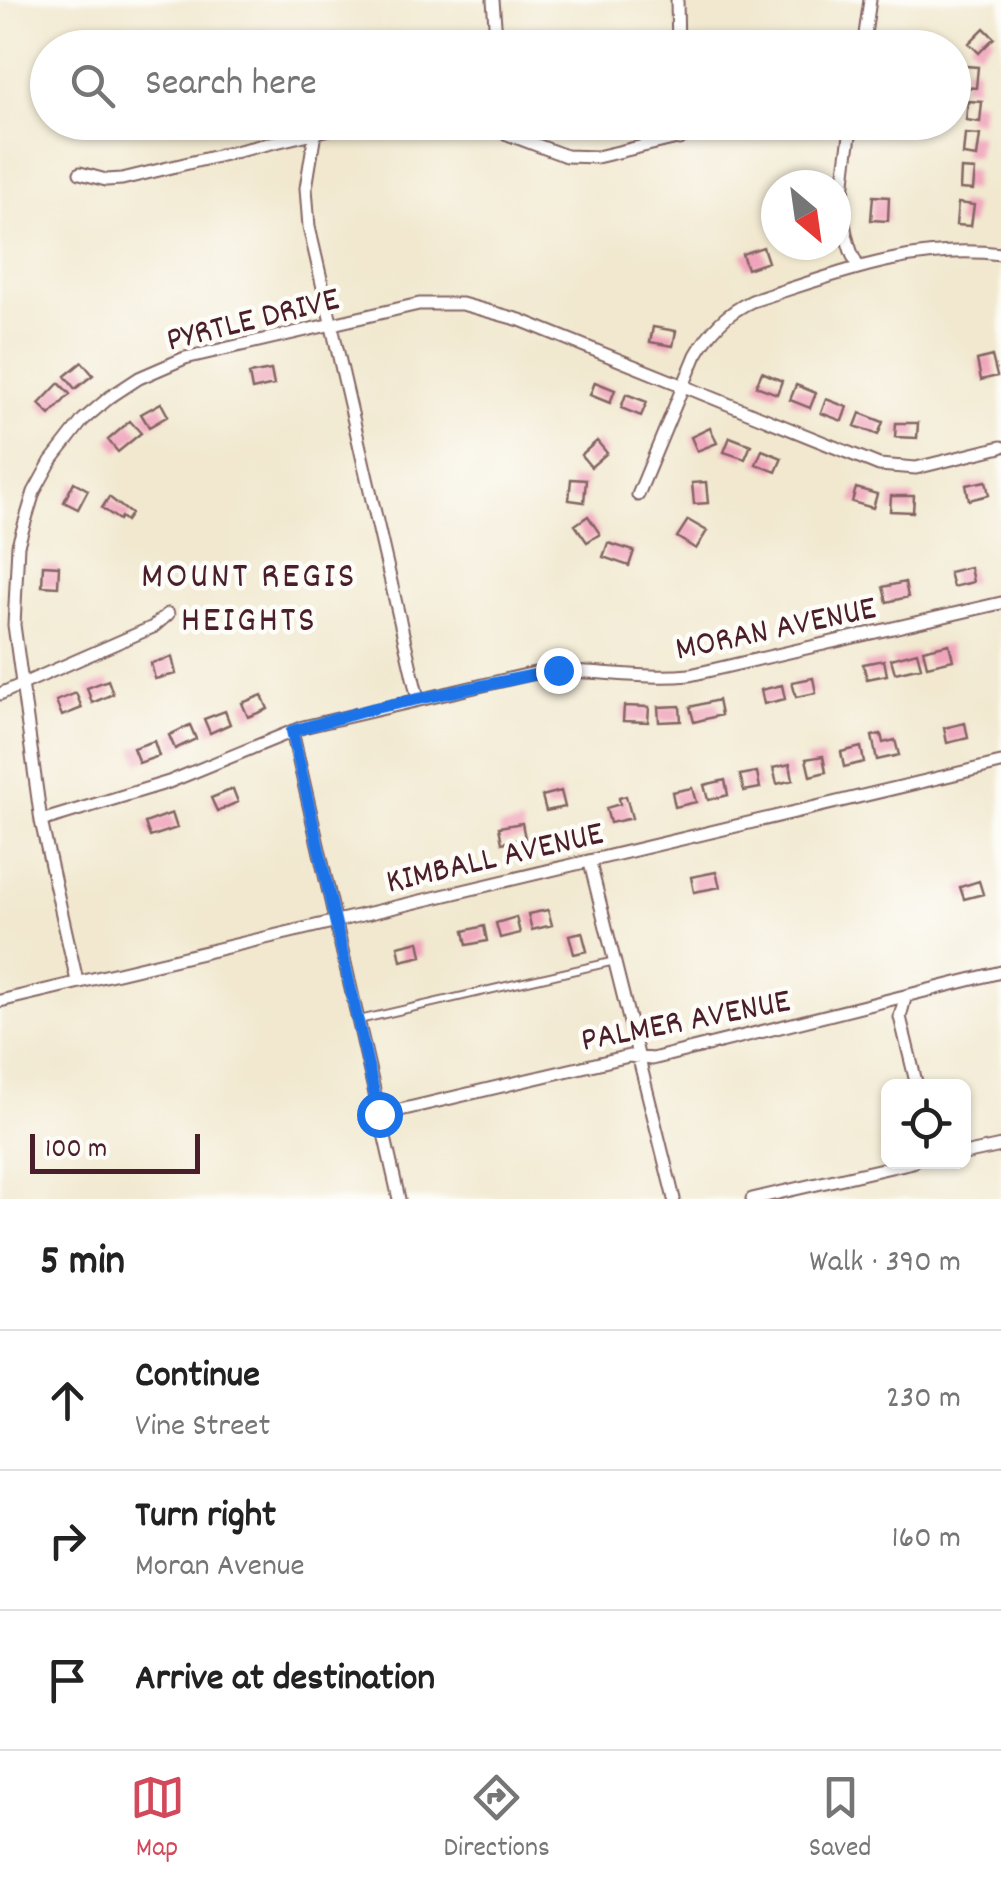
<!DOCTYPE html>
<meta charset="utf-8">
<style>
body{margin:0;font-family:Dekko,sans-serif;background:#f6f6f6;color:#222}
.controls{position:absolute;right:30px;bottom:30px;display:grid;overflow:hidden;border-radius:15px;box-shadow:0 2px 8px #0004}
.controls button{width:90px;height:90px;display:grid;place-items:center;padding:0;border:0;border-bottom:2px solid #e0e0e0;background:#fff;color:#222;font:50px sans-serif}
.compass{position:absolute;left:761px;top:170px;width:90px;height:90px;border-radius:50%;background:#fff;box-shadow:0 2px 8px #0004;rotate:151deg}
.scale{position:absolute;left:30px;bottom:25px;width:170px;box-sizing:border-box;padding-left:10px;border:5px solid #4a1f2b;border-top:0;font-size:28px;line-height:35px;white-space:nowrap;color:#4a1f2b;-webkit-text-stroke:8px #fdfcf7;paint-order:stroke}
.stop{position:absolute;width:30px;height:30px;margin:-22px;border:8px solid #1a73e8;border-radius:50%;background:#fff}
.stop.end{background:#1a73e8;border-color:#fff;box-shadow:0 2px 10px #0008}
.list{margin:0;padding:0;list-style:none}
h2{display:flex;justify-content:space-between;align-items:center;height:130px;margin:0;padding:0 40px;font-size:42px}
h2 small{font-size:32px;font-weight:400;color:#767676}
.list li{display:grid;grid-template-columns:65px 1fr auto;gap:30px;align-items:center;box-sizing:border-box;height:140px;padding:0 40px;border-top:2px solid #e0e0e0}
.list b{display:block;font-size:38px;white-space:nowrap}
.list p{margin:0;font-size:32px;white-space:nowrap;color:#767676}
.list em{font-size:32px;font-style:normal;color:#767676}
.icon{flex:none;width:55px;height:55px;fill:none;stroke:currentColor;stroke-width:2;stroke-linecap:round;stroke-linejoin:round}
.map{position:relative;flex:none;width:1001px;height:1199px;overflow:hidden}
.search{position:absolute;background:#fff;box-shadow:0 2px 8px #0004;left:30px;right:30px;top:30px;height:110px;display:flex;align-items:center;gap:25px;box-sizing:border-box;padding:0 35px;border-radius:55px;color:#767676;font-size:38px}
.sheet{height:550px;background:#fff}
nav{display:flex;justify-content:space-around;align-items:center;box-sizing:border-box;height:140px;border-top:2px solid #e0e0e0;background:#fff;font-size:28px;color:#767676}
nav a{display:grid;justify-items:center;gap:5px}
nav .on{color:#d1495b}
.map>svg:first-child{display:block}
</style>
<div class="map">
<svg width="1001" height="1199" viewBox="0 0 1001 1199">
<rect width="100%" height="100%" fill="#fdfcf7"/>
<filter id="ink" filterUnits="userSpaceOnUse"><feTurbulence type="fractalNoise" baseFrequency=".01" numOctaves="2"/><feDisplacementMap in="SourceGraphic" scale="20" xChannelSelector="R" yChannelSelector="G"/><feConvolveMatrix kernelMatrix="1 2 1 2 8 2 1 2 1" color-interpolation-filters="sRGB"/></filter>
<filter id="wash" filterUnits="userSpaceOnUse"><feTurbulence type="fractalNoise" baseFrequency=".0048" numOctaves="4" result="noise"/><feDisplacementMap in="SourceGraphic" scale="40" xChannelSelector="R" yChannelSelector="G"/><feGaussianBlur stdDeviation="2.25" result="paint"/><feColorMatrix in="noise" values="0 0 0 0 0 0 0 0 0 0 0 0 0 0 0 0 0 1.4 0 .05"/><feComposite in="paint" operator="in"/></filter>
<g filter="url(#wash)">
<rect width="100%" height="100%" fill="#f1e8cf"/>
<g id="blocks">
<path fill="#f0a4bb" d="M984,28L994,38L979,53L969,43Z
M965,66L978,67L976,88L963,87Z
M968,101L982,102L980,122L966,120Z
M965,134L980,135L977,157L963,155Z
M961,169L975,170L973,190L960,189Z
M873,196L889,197L888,221L871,220Z
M958,203L974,205L971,226L956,225Z
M763,247L768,262L747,269L742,254Z
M653,327L676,331L673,346L650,342Z
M992,356L997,376L981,380L977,360Z
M82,362L93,375L75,389L65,376Z
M271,370L274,385L252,390L249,374Z
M762,372L782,381L777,394L756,386Z
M595,382L615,390L610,403L590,395Z
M59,383L70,394L50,415L39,404Z
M796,385L816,393L810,408L790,400Z
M626,394L647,402L641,416L621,408Z
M826,399L847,407L842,421L821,413Z
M161,403L168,416L149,427L141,414Z
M860,413L883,422L878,435L855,426Z
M130,421L141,433L118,452L108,440Z
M896,423H918L917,438L895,437Z
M710,428L717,443L697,451L691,437Z
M730,437L751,445L745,459L724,452Z
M597,441L607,453L591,467L581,455Z
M762,450L782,458L776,472L756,464Z
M571,479L586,480L584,502L569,500Z
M986,481L989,495L969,500L966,485Z
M74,482L88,490L78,509L64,502Z
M706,482L708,503L694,504L692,483Z
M856,488L877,494L873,508L852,502Z
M891,496H914L913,512L890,511Z
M109,497L131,514L126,521L121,517L119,520L102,508Z
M588,516L600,534L587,542L575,525Z
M688,520L707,531L696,549L677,537Z
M608,543L634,551L629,566L603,557Z
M43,565L59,566L58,587L42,586Z
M970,567L973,582L953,587L949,572Z
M905,582L908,597L887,602L883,587Z
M949,644L953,660L927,666L923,650Z
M917,652L921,667L895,673L891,659Z
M172,657L176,674L155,679L151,663Z
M884,660L887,675L867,679L863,664Z
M813,678L816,693L796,697L792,682Z
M108,680L113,694L92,703L87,688Z
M782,685L785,699L764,704L761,690Z
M76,693L82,708L62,716L56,701Z
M262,695L268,709L248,717L242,703Z
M718,700L721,715L694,722L690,707Z
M624,706L649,707L648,722L623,721Z
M680,706L681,721L659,722L658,707Z
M225,711L230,724L210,733L204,719Z
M965,723L968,738L947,743L944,728Z
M190,725L196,739L175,749L169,735Z
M881,734L883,743L895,740L899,755L877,760L872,736Z
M154,741L159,756L139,763L133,748Z
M861,747L864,762L844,767L841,752Z
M823,756L826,772L810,776L806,759Z
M790,764L793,780L777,784L773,768Z
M757,772L760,788L744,791L740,775Z
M725,780L728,795L708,800L704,785Z
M692,788L696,802L675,807L672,792Z
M233,789L238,802L217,811L211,798Z
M561,791L565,807L546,811L542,796Z
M626,796L632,818L610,823L606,808L620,804L619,798Z
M172,813L177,828L150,837L145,823Z
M522,823L525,838L502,843L499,827Z
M716,872L720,887L694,892L691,877Z
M979,881L983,894L964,899L960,887Z
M548,910L552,925L532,930L528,914Z
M516,917L520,933L500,938L496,923Z
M484,926L487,941L467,945L464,931Z
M582,932L587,951L574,954L569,935Z
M419,941L422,956L401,961L398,946Z"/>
</g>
</g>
<g filter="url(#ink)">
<use href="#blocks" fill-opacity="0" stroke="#846564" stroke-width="2.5"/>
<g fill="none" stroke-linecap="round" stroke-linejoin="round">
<defs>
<path id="lane" d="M359,1020L615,961"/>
<path id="street" d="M493,0L497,48
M677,0L678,48
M863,48L870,0
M475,122L566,156L597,157L745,122
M679,122V139
M852,122C845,174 833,220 858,267
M315,133L306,188L309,227L418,699
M80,173L106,180L122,179L359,122
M638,495L696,355C710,331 726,313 752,301C835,275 912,243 1001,254
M0,694L153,627L168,614
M292,731L399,1199
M41,821L169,782L303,727L539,672C589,668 639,680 690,675L1001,603
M590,863L674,1199
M77,981L41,821L14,625L18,545L34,492L51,461L83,420L110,397L139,378L185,358L419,304H462L520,320L879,465L916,468L1001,447
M905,998L900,1017L917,1086
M0,1001L1001,763
M379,1115L629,1056L652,1059L1001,972
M964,1154L1001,1146
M752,1199L913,1162"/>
</defs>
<use href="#lane" stroke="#846564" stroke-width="10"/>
<use href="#street" stroke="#846564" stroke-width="15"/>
<use href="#lane" stroke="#fff" stroke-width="6"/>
<use href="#street" stroke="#fff" stroke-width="11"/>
</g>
</g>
<g fill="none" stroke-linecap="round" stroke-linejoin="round" filter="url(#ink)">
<path stroke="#1a73e8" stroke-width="12" d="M379,1114L292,731L375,708L558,670"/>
</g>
<g text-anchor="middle" stroke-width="9" stroke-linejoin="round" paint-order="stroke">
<g font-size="35" fill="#4a1f2b" stroke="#fdfcf7">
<text transform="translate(252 317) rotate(-14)" y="12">PYRTLE DRIVE</text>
<text transform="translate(775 626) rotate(-12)" y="12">MORAN AVENUE</text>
<text transform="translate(494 855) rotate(-13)" y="12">KIMBALL AVENUE</text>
<text transform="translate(685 1018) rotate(-11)" y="12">PALMER AVENUE</text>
</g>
<g font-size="38" letter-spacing="2.5" fill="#4a1f2b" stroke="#fdfcf7">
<text x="249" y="586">MOUNT REGIS<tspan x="249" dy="44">HEIGHTS</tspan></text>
</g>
</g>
</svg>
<div class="controls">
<button><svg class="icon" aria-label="locate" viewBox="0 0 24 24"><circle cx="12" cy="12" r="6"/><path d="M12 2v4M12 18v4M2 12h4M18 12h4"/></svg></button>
</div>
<svg class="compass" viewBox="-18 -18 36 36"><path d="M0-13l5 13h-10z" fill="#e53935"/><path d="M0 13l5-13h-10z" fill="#767676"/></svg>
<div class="scale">100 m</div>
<div class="stop" style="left:379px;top:1114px"></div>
<div class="stop end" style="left:558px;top:670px"></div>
<div class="search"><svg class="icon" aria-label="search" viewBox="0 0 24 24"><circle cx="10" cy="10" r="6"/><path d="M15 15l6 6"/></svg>Search here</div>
</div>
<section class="sheet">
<h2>5 min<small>Walk · 390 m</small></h2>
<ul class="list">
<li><svg class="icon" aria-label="ahead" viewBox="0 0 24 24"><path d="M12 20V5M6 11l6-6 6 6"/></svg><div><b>Continue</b><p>Vine Street</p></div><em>230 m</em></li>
<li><svg class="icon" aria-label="right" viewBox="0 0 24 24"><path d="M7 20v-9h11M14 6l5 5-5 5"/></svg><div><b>Turn right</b><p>Moran Avenue</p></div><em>160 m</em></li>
<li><svg class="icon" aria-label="arrive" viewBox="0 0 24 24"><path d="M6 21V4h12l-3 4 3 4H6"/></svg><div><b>Arrive at destination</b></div></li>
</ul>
</section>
<nav>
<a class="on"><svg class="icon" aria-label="map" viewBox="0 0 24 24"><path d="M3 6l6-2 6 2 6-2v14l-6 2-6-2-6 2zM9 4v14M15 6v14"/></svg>Map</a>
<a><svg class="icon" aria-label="directions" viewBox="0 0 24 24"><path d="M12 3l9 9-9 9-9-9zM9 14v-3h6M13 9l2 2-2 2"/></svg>Directions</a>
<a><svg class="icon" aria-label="saved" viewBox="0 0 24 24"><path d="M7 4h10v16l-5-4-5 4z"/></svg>Saved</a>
</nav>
